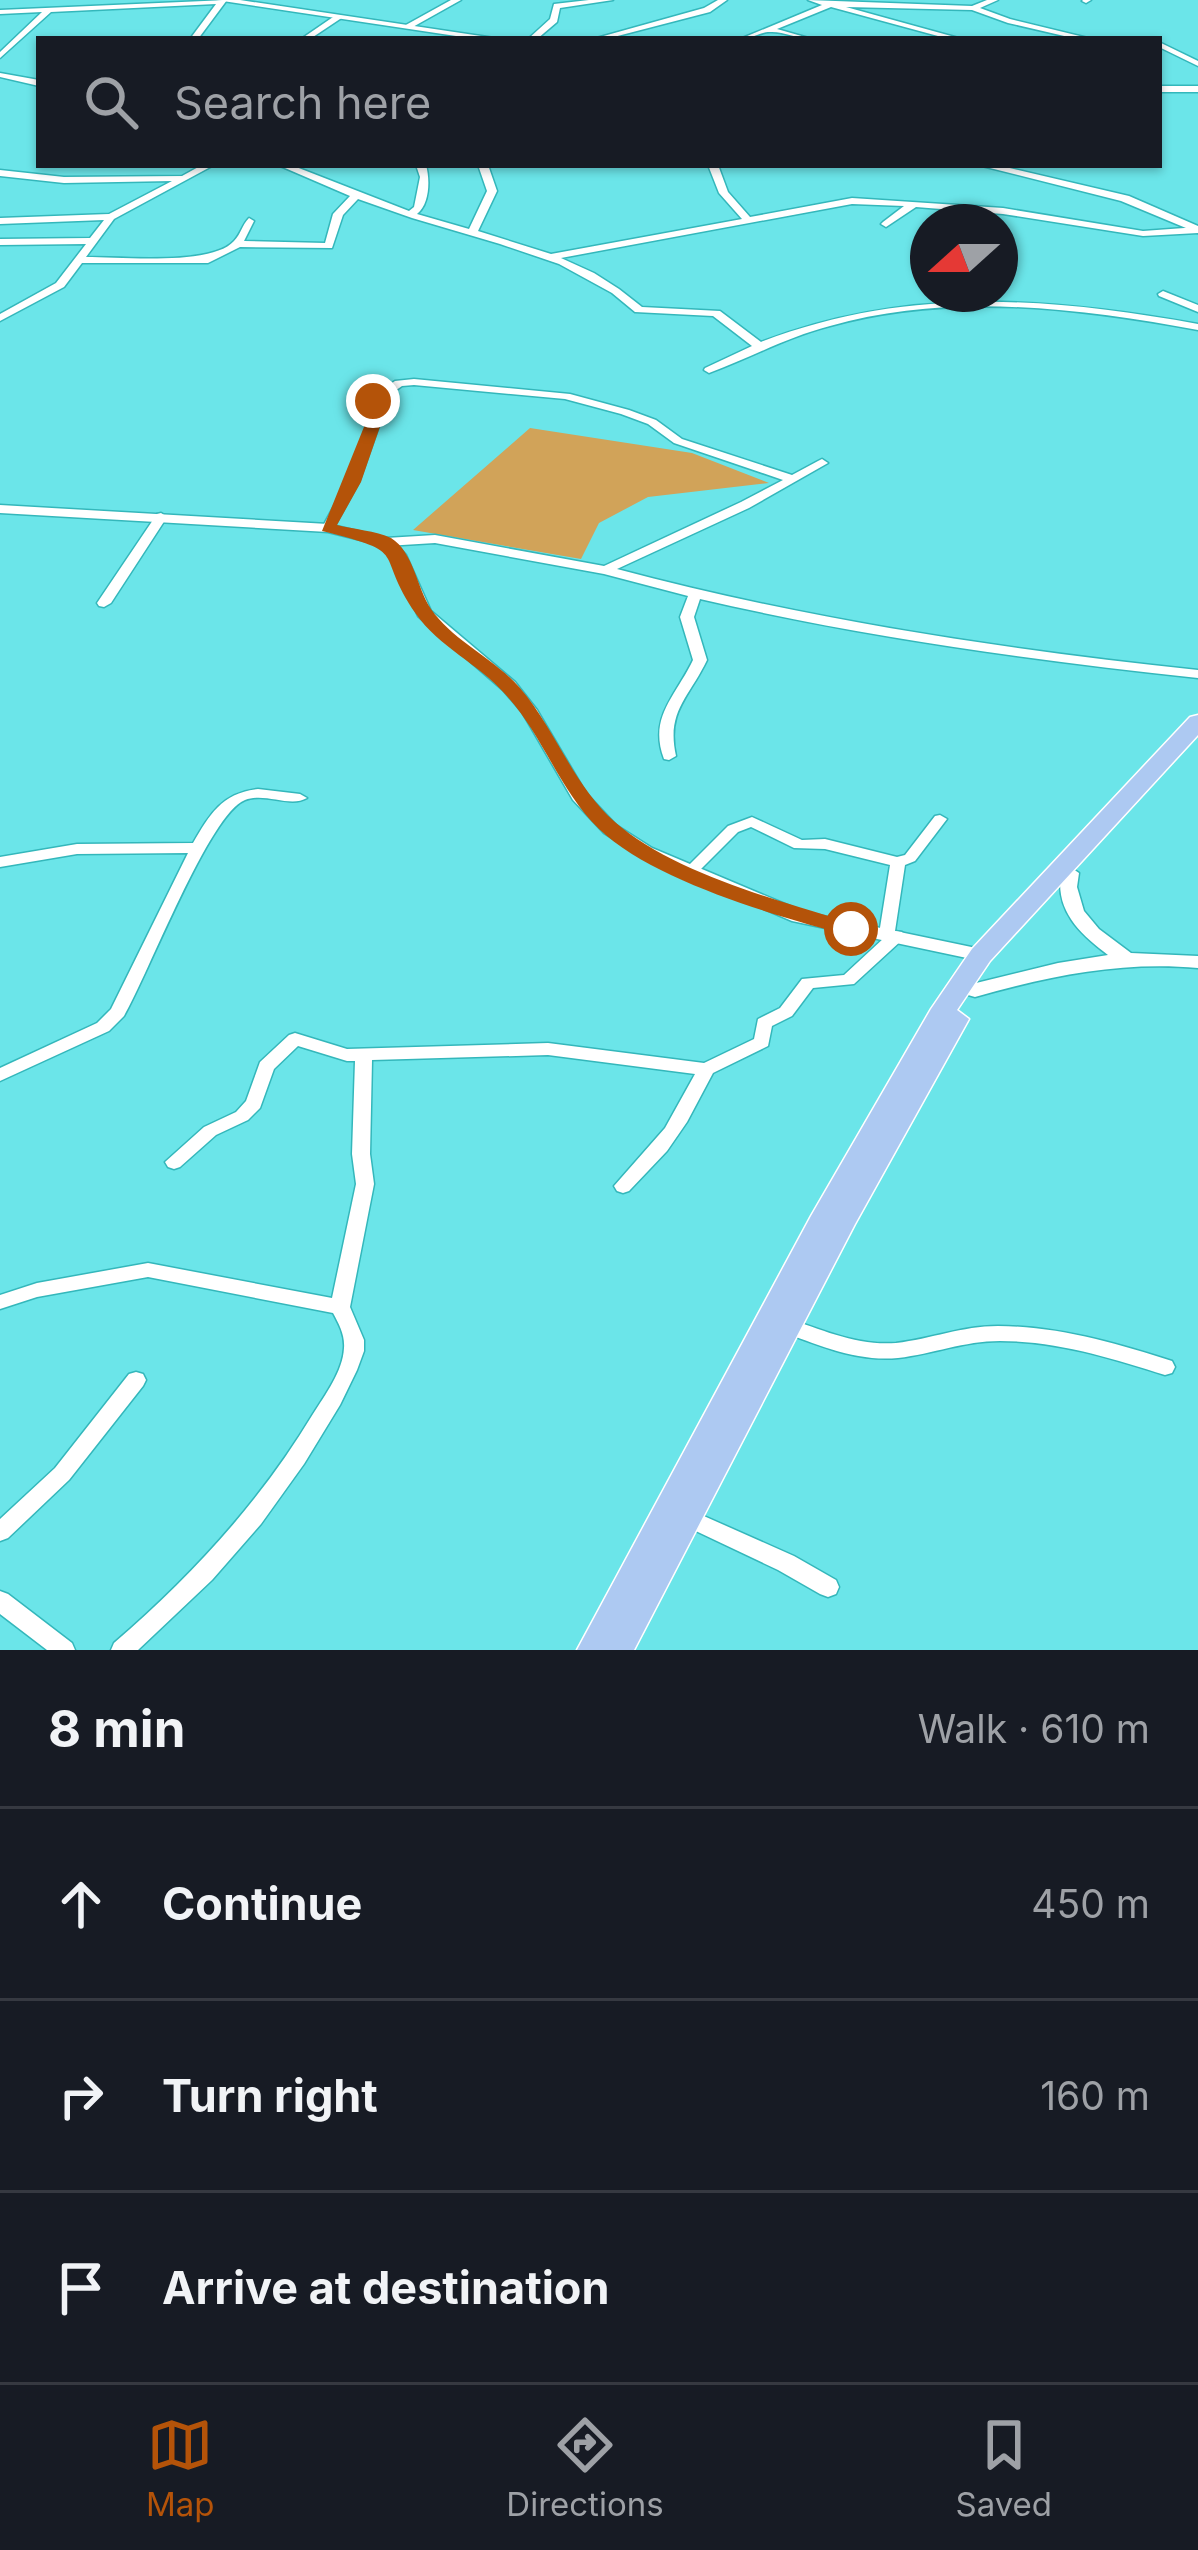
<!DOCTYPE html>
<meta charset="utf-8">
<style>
body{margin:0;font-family:Inter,sans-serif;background:#20242c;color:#f1f3f6}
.compass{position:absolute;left:910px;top:204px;width:108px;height:108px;border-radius:50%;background:#171b24;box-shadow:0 3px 9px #0004;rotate:249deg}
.stop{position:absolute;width:36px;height:36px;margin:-27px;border:9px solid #b45309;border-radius:50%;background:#fff}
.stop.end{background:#b45309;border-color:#fff;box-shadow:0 3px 12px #0008}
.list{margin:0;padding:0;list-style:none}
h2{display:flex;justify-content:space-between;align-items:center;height:156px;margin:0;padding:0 48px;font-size:51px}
h2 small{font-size:39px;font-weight:400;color:#9ea1a6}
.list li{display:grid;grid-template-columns:78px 1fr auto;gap:36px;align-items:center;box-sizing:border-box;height:192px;padding:0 48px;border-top:3px solid #363941}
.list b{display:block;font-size:45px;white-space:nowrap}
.list em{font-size:39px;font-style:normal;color:#9ea1a6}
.icon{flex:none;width:66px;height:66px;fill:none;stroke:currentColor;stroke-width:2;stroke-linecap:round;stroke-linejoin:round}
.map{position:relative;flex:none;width:1198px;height:1650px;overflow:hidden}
.search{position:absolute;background:#171b24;box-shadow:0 3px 9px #0004;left:36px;right:36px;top:36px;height:132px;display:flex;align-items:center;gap:30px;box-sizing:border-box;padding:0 42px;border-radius:0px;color:#9ea1a6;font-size:45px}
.sheet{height:732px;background:#171b24}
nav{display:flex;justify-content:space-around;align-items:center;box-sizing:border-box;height:168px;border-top:3px solid #363941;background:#171b24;font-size:33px;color:#9ea1a6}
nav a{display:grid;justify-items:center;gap:6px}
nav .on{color:#b45309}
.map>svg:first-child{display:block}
</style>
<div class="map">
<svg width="1198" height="1650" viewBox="0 0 1198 1650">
<rect width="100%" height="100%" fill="#6be5e9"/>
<path fill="#d1a359" d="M530,428L692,453L769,483L648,497L599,523L581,559L413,530Z"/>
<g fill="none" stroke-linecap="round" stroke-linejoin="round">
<defs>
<path id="minor" d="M227,0L198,39H190L216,4L51,12L0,58V52L42,12L0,14V10Z
M451,0H461L411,28L404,26Z
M589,0H613L560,8L557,22L537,39H528L550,19L554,4Z
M718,0H727L710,12L606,39H593L704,8Z
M808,0L972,6L987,0H998L980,8L1010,19L1092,39H1077L1008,23L972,10L846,7L962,39H949L831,7L777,29L812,39C798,39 782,31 770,32C760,32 752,39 740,39L822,5Z
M1091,0L1086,3L1082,1L1083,0Z
M336,15L343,17L310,39H301Z
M1159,42L1198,61V66L1159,47Z
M0,73L39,80V86L0,77Z
M1160,86H1198V92H1160Z
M202,165H214L114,219L86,257C120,257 212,266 234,241C241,234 242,225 249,218L254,221L244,241L325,243L333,214L350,196L278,165H291L409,211L414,207L420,177L416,165H426C430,179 430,204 417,214L469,229L487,191L478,165H488L497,191L478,231L551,254L742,219L719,193L708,165H718L728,192L750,217L852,198L1003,208L1143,231L1198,227V233L1143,236L1003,214L916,207L886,227L881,224L883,222L904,206L852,204L561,258L594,273L619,289L642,307L720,311L761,342C906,286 1048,297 1198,324V330C1077,308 951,292 830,326C787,337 750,358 709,373L704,370L705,368L752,346L713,316L635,312L612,293L559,264L500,244L412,218L358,199L343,215L332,248L240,247L208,263H82L64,287L0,321V314L56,283L86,244L0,245V239L90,238L104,220L0,224V218L109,214L172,181L64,183L0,176V170L64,177L182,176Z
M1163,291L1198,305V312L1159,296L1158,294Z
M414,379L570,394L629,410L656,420L682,439L792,475L818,461L822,459L828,463L749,508L617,569C808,620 1002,649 1198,670V678C1030,660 864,637 700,599L694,617L707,660C689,698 666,711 676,756L669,760L664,759C648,717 676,696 693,660L680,617L688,596L604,574L435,543L386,546L380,542L386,538L435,535L604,566L741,502L783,480L674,443L648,424L621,414L565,399L414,385L402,386L379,402L384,412L359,482L332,531H324L322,528L347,482L372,412L367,401L395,381Z
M161,513L167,517L111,603L104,607L99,606L97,603L157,514Z
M258,789L300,794L307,798C290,808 265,792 245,800C209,814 148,975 124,1016L109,1031L0,1081V1068L97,1023L111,1009L188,853L77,854L0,867V857L77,844L193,843C210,814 222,793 258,789Z
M940,815L947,819L915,861L905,865L895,931L902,932L904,936L902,940L854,984L813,988L792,1016L772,1026L768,1046L713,1073L687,1122L667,1151L629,1191L623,1193L617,1191L614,1186L665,1128L695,1074L548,1055L372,1060L370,1154L374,1184L350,1307L364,1340V1351L357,1370L340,1405L304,1464L261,1524L212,1580L138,1650H111L114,1643C192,1576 260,1502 313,1414C325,1395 343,1371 344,1348C345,1335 339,1324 333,1313L148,1277L37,1297L0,1309V1295L37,1283L148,1263L332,1298L356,1184L352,1154L355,1061H347L298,1046L274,1069L260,1108L248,1120L216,1135L180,1167L174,1169L168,1167L165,1162L204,1127L236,1112L246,1101L260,1062L289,1035L295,1033L347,1049L548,1043L704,1063L754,1039L758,1019L780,1008L802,979L844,975L884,938L879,934L890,865L825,849L794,848L751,827L738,832L695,875H685L682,872L728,826L752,817L802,840L825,839L897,857L905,855L935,816Z
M787,1318C822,1330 858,1346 896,1343C931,1339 962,1326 998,1326C1057,1326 1116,1343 1172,1361L1175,1367L1172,1373L1165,1375C1111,1358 1057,1341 1000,1341C964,1341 933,1354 898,1358C857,1362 818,1345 780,1331L777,1326L780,1321Z
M136,1372L143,1374L146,1380L143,1386L69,1480L8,1538L0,1541V1519L55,1468L129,1374Z
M688,1509L794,1556L836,1580L839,1587L836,1594L828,1597L820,1594L778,1570L681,1524L677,1518L681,1512Z
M0,1591L8,1594L72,1643L75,1650H47L0,1614Z"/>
<path id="tertiary" d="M216,0H240L501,39H476Z
M978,165H997L1129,196L1198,226V233L1121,201Z
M0,505L328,524L391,539L406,555L431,611L515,682L537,710L586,793L616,825L652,848L804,912L981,949L991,955L981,961L792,921L640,856L604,833L573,800L522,712L503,690L418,616L391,557L381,545L328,532L0,513Z
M1070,867L1079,873L1077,887L1084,911L1099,929L1131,953L1198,956V968C1121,961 1049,976 975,997L968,995L965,990L968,985L1058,963L1108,955C1080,934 1055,911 1061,873Z"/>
<path id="primary" d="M1198,715V735L990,961L957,1010L969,1019L855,1224L634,1650H577L811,1216L931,1009L972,949L1190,717Z"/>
</defs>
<use href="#minor" stroke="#34b7bb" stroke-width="3"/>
<use href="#tertiary" stroke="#34b7bb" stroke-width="3"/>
<use href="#primary" stroke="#fff" stroke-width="3"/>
<use href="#minor" fill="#fff" fill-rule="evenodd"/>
<use href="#tertiary" fill="#fff" fill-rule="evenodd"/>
<use href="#primary" fill="#adc9f2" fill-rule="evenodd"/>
</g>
<path fill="#b45309" d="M373,396L385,412L361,482L337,525C353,529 376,531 391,538C414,552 417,589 431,609C453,641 495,659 520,688C556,730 573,785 615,822C672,873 786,903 859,925V934L851,936C779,917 653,881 599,829C559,790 543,735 505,694C480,665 438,646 416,614C372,550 414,554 322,531L370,412L365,401Z"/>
</svg>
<svg class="compass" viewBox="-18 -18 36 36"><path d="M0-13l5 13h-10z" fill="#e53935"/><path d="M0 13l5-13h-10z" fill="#9ea1a6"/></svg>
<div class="stop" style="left:851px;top:929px"></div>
<div class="stop end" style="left:373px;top:401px"></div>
<div class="search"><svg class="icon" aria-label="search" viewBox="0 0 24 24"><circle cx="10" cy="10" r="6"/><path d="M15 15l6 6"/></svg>Search here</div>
</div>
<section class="sheet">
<h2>8 min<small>Walk · 610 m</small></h2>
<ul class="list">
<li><svg class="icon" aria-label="ahead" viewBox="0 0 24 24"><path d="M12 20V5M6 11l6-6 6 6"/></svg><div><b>Continue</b></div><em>450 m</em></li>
<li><svg class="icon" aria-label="right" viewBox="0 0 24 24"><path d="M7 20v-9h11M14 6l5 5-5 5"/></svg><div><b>Turn right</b></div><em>160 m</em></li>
<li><svg class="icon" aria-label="arrive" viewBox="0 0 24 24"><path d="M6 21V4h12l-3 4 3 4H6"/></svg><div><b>Arrive at destination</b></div></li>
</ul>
</section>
<nav>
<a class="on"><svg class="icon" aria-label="map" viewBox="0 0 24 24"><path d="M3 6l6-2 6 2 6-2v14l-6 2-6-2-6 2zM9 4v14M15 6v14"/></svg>Map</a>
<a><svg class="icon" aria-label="directions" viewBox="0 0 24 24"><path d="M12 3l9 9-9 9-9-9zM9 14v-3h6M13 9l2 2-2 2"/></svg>Directions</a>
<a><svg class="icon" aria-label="saved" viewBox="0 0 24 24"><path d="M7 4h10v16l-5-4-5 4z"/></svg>Saved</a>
</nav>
